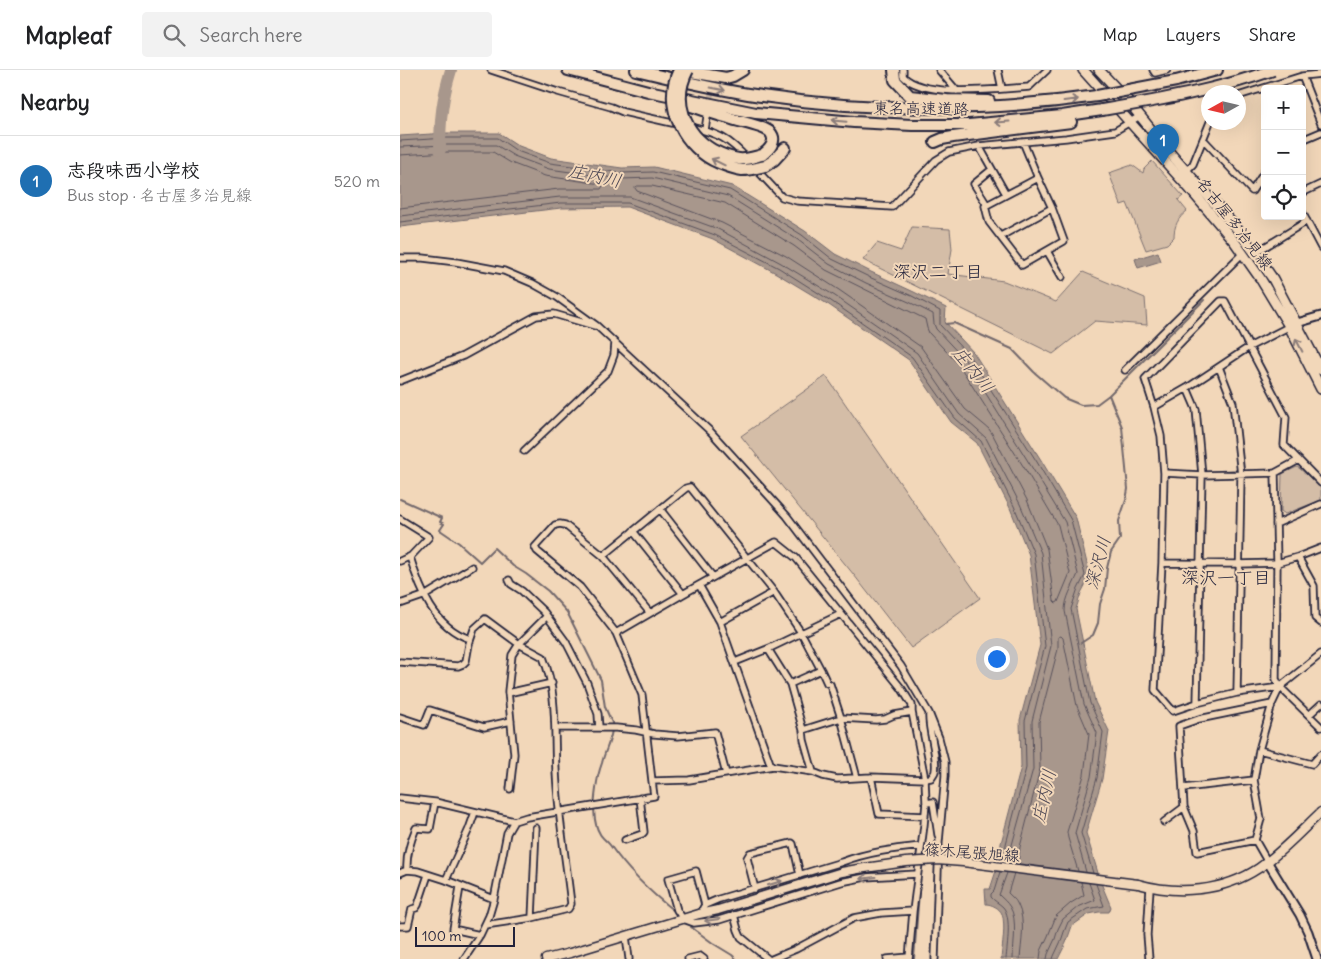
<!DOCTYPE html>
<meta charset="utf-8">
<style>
body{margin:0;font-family:Delius,"Klee One",sans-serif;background:#f2f2f2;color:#202124}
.controls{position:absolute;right:15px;top:15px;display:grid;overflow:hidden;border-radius:5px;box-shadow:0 5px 20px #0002}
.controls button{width:45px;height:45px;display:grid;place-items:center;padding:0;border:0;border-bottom:1px solid #e0e0e0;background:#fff;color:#202124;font:25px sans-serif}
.compass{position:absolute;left:801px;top:15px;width:45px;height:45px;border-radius:50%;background:#fff;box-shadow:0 5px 20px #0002;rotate:262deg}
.scale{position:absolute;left:15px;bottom:12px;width:100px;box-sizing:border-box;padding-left:5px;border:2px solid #22223b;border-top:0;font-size:14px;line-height:18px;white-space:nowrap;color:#22223b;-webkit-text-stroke:4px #f2d7b9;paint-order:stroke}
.you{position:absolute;left:596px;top:588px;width:18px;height:18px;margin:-12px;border:4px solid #fff;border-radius:50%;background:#1a73e8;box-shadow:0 0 0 8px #1a73e833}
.badge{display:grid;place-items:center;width:32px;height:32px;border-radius:50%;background:#1f6fb2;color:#fff;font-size:16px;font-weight:700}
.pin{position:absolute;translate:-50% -41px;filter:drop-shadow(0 1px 2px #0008)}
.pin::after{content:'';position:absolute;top:26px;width:18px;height:15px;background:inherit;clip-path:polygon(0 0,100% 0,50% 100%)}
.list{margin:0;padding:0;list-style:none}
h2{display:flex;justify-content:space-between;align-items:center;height:65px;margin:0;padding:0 20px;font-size:21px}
h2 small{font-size:16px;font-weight:400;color:#757577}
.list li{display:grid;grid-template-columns:32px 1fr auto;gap:15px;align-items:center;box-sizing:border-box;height:90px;padding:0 20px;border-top:1px solid #e0e0e0}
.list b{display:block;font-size:19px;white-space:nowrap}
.list p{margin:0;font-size:16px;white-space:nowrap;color:#757577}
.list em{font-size:16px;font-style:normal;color:#757577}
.icon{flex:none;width:28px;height:28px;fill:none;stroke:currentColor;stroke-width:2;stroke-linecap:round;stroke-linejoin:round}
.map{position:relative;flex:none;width:921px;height:889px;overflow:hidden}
header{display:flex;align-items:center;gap:30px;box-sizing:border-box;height:70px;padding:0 25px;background:#fff;border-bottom:1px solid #e0e0e0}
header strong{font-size:24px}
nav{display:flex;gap:28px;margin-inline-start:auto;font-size:18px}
.search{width:350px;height:45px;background:#f2f2f2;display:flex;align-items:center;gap:12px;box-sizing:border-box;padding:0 18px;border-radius:5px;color:#757577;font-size:19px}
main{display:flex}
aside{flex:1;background:#fff}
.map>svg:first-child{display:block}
</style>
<header>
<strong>Mapleaf</strong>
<div class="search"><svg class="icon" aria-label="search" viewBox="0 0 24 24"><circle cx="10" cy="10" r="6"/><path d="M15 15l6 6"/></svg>Search here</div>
<nav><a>Map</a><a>Layers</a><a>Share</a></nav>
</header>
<main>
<aside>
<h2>Nearby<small></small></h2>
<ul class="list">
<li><span class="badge">1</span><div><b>志段味西小学校</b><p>Bus stop · 名古屋多治見線</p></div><em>520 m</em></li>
</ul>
</aside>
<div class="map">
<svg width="921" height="889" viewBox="0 0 921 889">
<rect width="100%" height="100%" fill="#f2d7b9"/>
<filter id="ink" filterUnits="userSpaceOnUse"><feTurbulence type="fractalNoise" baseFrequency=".02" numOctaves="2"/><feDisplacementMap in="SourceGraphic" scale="10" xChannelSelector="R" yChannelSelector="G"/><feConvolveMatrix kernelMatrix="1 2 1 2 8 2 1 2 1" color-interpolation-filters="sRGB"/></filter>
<g filter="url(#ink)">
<path fill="#d4bda7" stroke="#7b7071" d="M752,91L783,126L778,130L787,141C778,148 774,156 774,167L767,174L746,180L727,133L721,135L709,103L732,95L743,103L744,99Z
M512,157L550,159L552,179L548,204L604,211L656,232L683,202L745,228L747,255L695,251L653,284L463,190L477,173L501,181Z
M426,306L580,528L511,578L454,505L341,366Z
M897,397L899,398L921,417V430L885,444L881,441L882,404Z"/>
<path fill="#a8978c" stroke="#72686c" d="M47,63H99L119,76L151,88L222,98L254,97L332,116L405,161L435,184L471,202L514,222L546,238L545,252L574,283L641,390L676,448L690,506L681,523L676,539L695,632L709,661L702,709L686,763L701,813L711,837L709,842H699L689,844L672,856L666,873L658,889H601C602,877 606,855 602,844C600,838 591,834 586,834L585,819H590L600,789L601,773L621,697L620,650L640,575L629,485L610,438L577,373L551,352L509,290L429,235L376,203L313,169L227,137L161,138L0,157V66Z
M758,182L761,191L738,198L735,189Z"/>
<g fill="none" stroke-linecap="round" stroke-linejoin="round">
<path stroke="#58515b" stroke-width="1" d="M0,71L47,68H98L117,81L150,93L222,103L253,102L330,120L402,165L432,189L469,207L512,226L540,241V255L570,287L637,392L671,450L685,505L677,521L671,539L690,633L703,662L697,708L681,763L693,803
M0,77L47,75H96L114,86L149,99L221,109L252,108L328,126L398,170L429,194L466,213L509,232L533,244L534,254L536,259L565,290L631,396L665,452L678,504C673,516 665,528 665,541L684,634L697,663L691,707L675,763L686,802
M0,85L47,82H93L111,93L145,106L201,114L203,116L201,119H159L0,138
M238,116H252L325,133L394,176L426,200L525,249L527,258L529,263L559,295L625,399L658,455L670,503L658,532L656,533L654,531L647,479L627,430L593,365L589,359L565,339L521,277L439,220L386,186L322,153L237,121L235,118Z
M0,146L160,127H230L318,159L381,193L435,226L517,283L559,344L586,368L620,434L641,483L651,576L632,651L633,699L612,775L610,793
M0,152L161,133H228L315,165L379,198L431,231L512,287L555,348L581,371L614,436L634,484L645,576L625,651L626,698L606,774L604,792
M618,794L620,777L640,699L639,652L658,579V567L661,566L663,568L677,636L689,664L684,705L667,762L668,768L678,801
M600,802L594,821L591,824V827C594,831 599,833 603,837C612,847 607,876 606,889
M607,803L599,825C603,829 607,832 610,837C618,849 613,875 613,889
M614,803L608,823C612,827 616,830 618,835C626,851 621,873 620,889
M640,889L641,881L648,866L656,846L671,833L684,825L681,812
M647,889L648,884L655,869L658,859L663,849L678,837L695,830L689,813
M653,889L654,886L661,871L664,862L668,852L687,839L704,836L696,814"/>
<path stroke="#72686c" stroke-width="2" d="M546,254L554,253L612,279L634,302L664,328L681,335L697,334L709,325
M0,429L42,448L40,452L44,454L40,460L59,473L80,492L94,478L113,496L126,504L148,521L167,542L201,610L205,637L213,655
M681,573L693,565L698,553L700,534L705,519L707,498L711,482L720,469L719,451L726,430L728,419L722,357L709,325L804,230
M212,660C210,674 205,680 202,693C199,701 197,710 196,719C194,733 192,751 200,764C202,768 207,771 210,775C228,801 250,822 274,841
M291,857L314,874L332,885L336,889
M514,889L520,808"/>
<path stroke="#a8978c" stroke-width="12" d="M40,80C40,50 42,29 51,0"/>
<path stroke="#c8b3a0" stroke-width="5.5" stroke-dasharray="5.5 3" stroke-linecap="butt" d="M309,35L313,15"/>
<defs>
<path id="minor" d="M91,0L158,22L211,37L223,42L281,55
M503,0V6C524,29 599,19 629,17L647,0
M539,0L557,21
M598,0L602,19
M753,0L755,3L767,0
M902,6L921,54
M838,26L902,6L921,4
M290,57C317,63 329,68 348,90
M305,60L307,47
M803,69L852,121L865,101
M902,70L921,62
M623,72L638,108L585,136L589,152L622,195L664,171L652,138L638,108
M579,76L606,124
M355,98L382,127L397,131L492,137L536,90L549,82L579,76L666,68L715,61L740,46
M786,101L793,94L810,52
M902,123L921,114
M587,135L574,114L591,100
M902,142L921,178
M601,166L652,138
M647,181L662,207
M855,183L907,151
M0,188H23L56,192L104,201L132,213L157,227L197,256L311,362L387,446L501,596L529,643L539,668L545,692V706L539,772L535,889
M819,297L833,333L841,405L837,623
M725,300L843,183
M0,311L63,286L136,246L154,244L195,256
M787,318L796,339L802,405L797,633
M754,337L787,318L849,277L892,255
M124,381L208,301L214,285L215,273
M764,403L802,405L875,403L899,390
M875,403L877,493L876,609L880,617L921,657
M260,439L313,507
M0,449L29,467L11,486L0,491
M876,454L921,434
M233,461L283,524
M203,486L286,418L290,417L374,522L402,564L421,600
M10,487C20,520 34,557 70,569
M898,487L914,516L915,548L921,553
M762,493L839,494L877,493L898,487L921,478
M109,510L111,514L122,521L144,542L166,572L187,613L198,644L199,658
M299,515L320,552L371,696
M0,534L26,525L72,497
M250,543L203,486L165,455L160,454L155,455L135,477L137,481L180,517L216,563L242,625L252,711
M320,552L374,522
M216,563L283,524L376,472L396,488L502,619L512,635V642
M368,579L390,614
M0,592L58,596L63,594L66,591L69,574L74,559L85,549L119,574L143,587C158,624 154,662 156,701C158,745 166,790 171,834L168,839L132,848L85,855
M335,592L370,578L441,544
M880,617L837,623L797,633L773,641L755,620L762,493L764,403L761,366L754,337L745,309L821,231H825L886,347L884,375L921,413
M108,623L152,613
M909,645L921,634
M0,647L24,655L30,640L84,657L111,651
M155,658H216L236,660L254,664L278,666L315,662L326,704
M403,660L390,614L421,600L427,613L430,614L441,648L457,708
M859,680L912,694L921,684
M413,702L404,670L403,660L441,648L476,650L485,649L494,645L512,642L525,709L526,733L524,755L513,841L509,889
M471,707L479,744L525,746
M784,718L854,710
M110,719L114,684L108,621L112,585L119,574L147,546
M0,728L35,732L114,751
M526,733L533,732L538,765
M764,752L784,737
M225,770L242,764L244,762L240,728
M855,770L797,782L794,761L784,737L779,656L799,649L872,634
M867,791L855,770L861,749L854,710L859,680L872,634L880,617L921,584
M7,800C6,785 10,772 16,758L30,759L35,732
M0,803L7,800L18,801L46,810L94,829
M46,810L69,759L75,742
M60,817L53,859L80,865
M355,819L347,788L350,783L392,773L393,774L400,805
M305,835L296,801L268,809L277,840L283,849L294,853L319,850L441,812L466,807L517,804
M303,838L305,835L319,829L442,792C468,782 494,779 521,776
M334,845L338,860L341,867L368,889
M132,848L136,758
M0,856H8L12,839L16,838L18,835L28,805
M226,866L229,889
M64,889L80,865L89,846L94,829L107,763L114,751L127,747L254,726L252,711L289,710L373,696L413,702L423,706L437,709L471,707L525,709L531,708C532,706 535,703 535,701C538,685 528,662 529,645
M288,889L300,886L304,889
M372,889L396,879L454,848L481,843L513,841
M487,889L509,887
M749,889L747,865L750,818"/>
<path id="tertiary" d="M897,253L921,246
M867,791L900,845L908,862L917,889"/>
<path id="secondary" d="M738,814C778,825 823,822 859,798C882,782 901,761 921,742
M146,889L170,883L299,844L318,840"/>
<path id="primary" d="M683,0L790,119L834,171L860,208L889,256L921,319
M699,0L728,31L770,83L838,160L855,183L873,209L921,300"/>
<path id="motorway" d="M168,0L248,21L356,43L454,52L512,55H569L662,46L702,40
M236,0C273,9 310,18 348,24C465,42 579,43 697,26
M279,0L326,8L333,6L343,0
M494,0L495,10L510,26L547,30L589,31
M776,11L817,0
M291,36C304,40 316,45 329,48C339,52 362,55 370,62C378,71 369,80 362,85
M535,72L542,69L553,67L671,52
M365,96L374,90L385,78"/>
</defs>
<use href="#minor" stroke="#22223b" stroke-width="9"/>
<use href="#tertiary" stroke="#22223b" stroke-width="11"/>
<use href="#secondary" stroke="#22223b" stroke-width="11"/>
<use href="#primary" stroke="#22223b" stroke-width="12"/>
<use href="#motorway" stroke="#22223b" stroke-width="14"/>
<use href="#minor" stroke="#f2d7b9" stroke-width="5.5"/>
<use href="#tertiary" stroke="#f2d7b9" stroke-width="7"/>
<use href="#secondary" stroke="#f2d7b9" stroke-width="8"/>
<use href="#primary" stroke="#f2d7b9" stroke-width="9"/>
<use href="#motorway" stroke="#f2d7b9" stroke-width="10"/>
<defs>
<path id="secondary-bridge" d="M318,840L442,802L458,799L506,792L537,790L563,792L738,814"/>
<path id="motorway-bridge" d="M279,0C261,36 285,79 319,93C326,96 334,99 342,100C350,100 357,98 365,96
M288,0C272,30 284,63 313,80C321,84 330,88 339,89C347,90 354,87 362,85
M697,26L776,11
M702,40C760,30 818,20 873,0"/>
</defs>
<use href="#secondary-bridge" stroke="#22223b" stroke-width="11" stroke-linecap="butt"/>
<use href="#motorway-bridge" stroke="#22223b" stroke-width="14" stroke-linecap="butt"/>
<use href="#secondary-bridge" stroke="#f2d7b9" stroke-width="8"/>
<use href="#motorway-bridge" stroke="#f2d7b9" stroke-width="10"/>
</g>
<defs><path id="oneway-shaft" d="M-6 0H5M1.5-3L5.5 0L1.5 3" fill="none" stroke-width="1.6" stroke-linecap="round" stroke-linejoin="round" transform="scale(1.25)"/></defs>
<g stroke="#8a7c7a">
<use href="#oneway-shaft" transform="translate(318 19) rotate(11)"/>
<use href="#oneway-shaft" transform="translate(671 30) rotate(-7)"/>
<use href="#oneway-shaft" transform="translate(439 51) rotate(-175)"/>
<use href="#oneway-shaft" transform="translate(602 52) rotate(176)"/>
<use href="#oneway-shaft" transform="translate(318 92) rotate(-154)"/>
<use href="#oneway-shaft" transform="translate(899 275) rotate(-117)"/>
<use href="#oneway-shaft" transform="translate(468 808) rotate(173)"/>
<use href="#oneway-shaft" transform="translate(375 813) rotate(-17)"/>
<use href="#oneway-shaft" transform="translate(312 850) rotate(172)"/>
</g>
</g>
<g text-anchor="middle" stroke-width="4" stroke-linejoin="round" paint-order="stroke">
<g font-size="16" fill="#22223b" stroke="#f2d7b9">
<text transform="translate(521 38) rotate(1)" y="6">東名高速道路</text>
<text transform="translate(835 153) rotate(52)" y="6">名古屋多治見線</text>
<text transform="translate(572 782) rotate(4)" y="6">篠木尾張旭線</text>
</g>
<g font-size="18" font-style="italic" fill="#4a4553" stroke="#f2d7b9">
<text transform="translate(195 106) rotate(12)" y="6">庄内川</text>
<text transform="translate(573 300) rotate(51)" y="6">庄内川</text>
<text transform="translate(698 493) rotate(-75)" y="6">深沢川</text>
<text transform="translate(644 726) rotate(-77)" y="6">庄内川</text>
</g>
<g font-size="18" fill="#22223b" stroke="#f2d7b9">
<text x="538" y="208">深沢二丁目</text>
<text x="826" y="514">深沢一丁目</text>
</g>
</g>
</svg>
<div class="controls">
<button>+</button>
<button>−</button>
<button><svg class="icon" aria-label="locate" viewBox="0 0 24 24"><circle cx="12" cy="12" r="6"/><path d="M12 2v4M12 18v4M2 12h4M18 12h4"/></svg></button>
</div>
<svg class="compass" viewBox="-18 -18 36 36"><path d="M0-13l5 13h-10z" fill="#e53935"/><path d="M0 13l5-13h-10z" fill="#757577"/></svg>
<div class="scale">100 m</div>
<div class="you"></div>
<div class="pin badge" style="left:763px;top:95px">1</div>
</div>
</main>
